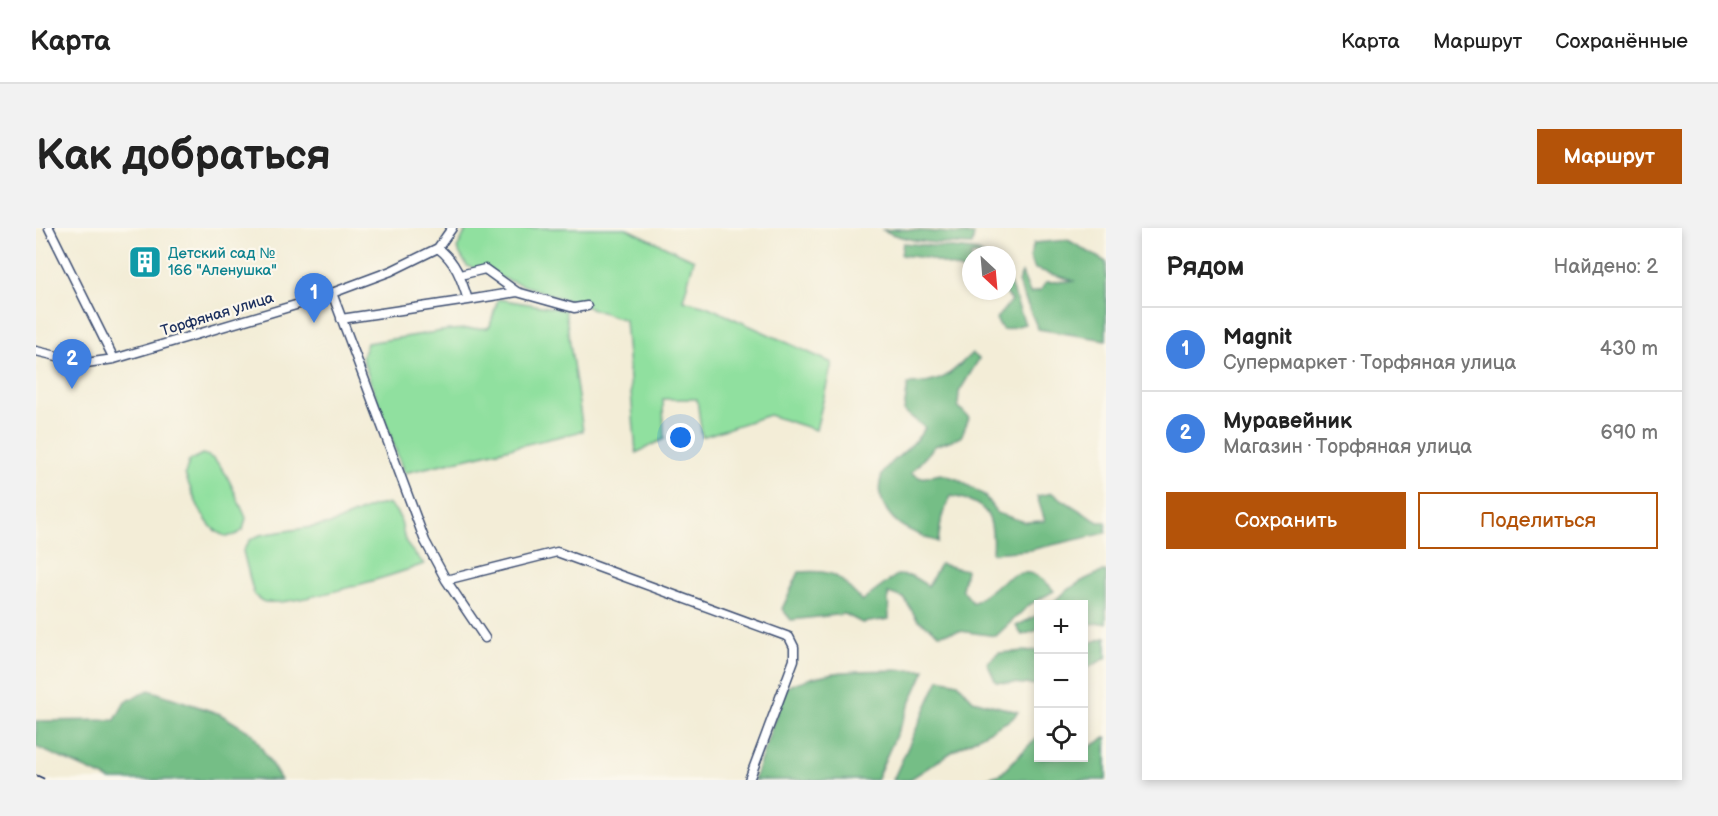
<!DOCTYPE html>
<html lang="ru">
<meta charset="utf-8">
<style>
body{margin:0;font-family:"Balsamiq Sans",sans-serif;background:#f2f2f2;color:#222}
.controls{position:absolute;right:18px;bottom:18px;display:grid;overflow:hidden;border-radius:0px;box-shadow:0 3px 9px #0003}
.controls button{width:54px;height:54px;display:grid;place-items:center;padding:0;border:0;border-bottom:2px solid #e0e0e0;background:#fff;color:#222;font:30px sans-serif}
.compass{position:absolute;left:926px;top:18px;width:54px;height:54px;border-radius:50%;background:#fff;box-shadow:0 3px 9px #0003;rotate:154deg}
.you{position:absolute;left:645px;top:210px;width:21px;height:21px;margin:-15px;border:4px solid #fff;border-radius:50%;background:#1a73e8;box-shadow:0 0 0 9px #1a73e833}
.badge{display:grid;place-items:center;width:39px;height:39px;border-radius:50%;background:#b45309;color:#fff;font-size:20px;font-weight:700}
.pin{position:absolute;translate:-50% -50px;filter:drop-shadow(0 2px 3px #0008)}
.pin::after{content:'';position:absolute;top:32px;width:21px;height:18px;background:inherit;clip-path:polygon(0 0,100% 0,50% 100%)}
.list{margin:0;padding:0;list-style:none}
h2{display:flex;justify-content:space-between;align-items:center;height:78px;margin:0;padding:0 24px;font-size:26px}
h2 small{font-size:20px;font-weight:400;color:#767676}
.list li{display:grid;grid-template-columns:39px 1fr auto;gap:18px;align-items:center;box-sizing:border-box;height:84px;padding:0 24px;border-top:2px solid #e0e0e0}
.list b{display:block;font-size:22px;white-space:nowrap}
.list p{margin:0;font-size:20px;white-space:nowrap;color:#767676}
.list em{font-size:20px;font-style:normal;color:#767676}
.actions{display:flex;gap:12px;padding:18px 24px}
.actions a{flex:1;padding:14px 0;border:2px solid #b45309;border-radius:0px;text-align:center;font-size:21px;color:#b45309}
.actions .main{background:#b45309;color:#fff}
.icon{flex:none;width:33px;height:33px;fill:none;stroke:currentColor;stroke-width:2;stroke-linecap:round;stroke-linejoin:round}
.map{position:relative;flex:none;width:1070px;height:552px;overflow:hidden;border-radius:0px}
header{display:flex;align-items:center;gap:36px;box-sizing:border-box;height:84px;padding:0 30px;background:#fff;border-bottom:2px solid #e0e0e0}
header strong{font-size:28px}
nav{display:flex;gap:33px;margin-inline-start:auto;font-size:21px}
.intro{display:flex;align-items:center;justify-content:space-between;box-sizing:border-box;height:144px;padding:0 36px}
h1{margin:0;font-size:42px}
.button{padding:15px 27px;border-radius:0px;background:#b45309;color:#fff;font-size:21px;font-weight:700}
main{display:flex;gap:36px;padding:0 36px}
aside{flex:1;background:#fff;border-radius:0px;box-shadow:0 3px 9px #0003}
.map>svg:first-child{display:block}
</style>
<header>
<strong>Карта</strong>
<nav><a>Карта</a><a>Маршрут</a><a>Сохранённые</a></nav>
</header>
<div class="intro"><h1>Как добраться</h1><a class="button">Маршрут</a></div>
<main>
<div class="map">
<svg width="1070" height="552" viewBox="0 0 1070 552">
<rect width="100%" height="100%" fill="#fbf7ec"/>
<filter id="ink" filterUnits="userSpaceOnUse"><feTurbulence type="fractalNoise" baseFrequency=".0167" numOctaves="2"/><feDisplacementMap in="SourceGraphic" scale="12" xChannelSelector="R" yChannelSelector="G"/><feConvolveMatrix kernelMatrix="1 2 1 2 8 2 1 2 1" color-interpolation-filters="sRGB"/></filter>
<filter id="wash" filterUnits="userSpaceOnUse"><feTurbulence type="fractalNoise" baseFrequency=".008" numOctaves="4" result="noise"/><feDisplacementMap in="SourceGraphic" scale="24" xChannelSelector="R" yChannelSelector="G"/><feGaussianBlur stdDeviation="1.35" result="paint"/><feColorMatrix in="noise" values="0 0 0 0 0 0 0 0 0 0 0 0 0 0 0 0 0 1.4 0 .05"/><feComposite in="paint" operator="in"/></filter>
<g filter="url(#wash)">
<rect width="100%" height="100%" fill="#f3edd7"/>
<path fill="#90e09f" stroke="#56887e" stroke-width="1.5" d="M431,0H590L658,32L647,72L670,78L796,135L780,202L733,187L666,209L661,171H627L628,211L600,225L589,92L431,38L421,21Z
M462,71L529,82L547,203L368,245L326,130L331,115L413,102L451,100L454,98Z
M166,226C188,229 198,265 207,283L210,290L207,302C177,327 157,268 149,246L153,233Z
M353,276C371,292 363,301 371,316C375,323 383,330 388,336C358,347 259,378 230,374C226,374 222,370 218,367L207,323L214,312L224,307L295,296L338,278Z"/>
<path fill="#74be86" stroke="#487672" stroke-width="1.5" d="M863,1L938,7L936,17C908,16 872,15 847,2Z
M1032,12L1070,34V112L1002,101L982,54L986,45L994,65L1005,62L1010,54L1039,53L999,41L994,29L998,15Z
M867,15L937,22L949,27H935V45L891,30L865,27Z
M971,48L989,96L967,102L960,91L975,73L969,63H971Z
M936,125L943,131L923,164L922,178L933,190L925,209L899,218L875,245L885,250L905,246L921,251L948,267L961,285L989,294L1009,293L1001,268L1016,265L1062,294H1070V305L994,322L956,325C959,289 952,274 915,268L906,288L902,314C874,303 852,297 844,266C842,259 845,246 850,240C864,226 879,217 889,200L868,183L872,156C905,156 913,148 936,125Z
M904,336L930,342L926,361L937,375C966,357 987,324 1018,363L993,377L960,408L924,403L903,406L881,391L868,370L852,365L853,391L826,395L809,386L755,392L746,381L763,344C801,341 801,348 826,373L861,347L876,348L892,358Z
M1070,343V395L1048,396V376H1016C1031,361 1049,349 1070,343Z
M1002,387V402L986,407L980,398Z
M1070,409V430L1048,442V417Z
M1002,422V457L960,454L951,435L963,425Z
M889,442L840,552H718L749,460C793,438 841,443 889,442Z
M903,451L922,455L937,472L982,484L976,491L922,520L873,552H857Z
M113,462L184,486L217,506L245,552H75L0,519V493L79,492L89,474Z
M1002,508V530H1048V523L1070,509V552H944L965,546Z"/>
</g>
<g filter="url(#ink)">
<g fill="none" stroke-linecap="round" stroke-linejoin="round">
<defs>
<path id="minor" d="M13,0L78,131
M424,47L449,41L481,64L538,80L551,78
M296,65L389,313L410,352L449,410
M432,72L481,64
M305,91L432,72C425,50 420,34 402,20
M0,123L50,135L78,131L280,71L355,43L402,20L416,0
M410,352L521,324L753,409L758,419V432L713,552"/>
</defs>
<use href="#minor" stroke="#3b4c70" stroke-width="11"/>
<use href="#minor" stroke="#fff" stroke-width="8"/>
<path stroke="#1b2f5e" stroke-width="1.5" stroke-dasharray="9 4.5" stroke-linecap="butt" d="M0,547L11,552"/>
</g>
</g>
<defs>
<symbol id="building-square" viewBox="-11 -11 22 22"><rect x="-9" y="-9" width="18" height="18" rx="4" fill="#0f9aa8" stroke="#fbf7ec"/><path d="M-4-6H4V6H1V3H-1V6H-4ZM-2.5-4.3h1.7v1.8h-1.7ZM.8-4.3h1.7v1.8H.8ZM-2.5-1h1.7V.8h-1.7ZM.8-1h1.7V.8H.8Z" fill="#fff"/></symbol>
</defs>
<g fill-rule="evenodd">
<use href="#building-square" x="90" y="15" width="38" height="38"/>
</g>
<g text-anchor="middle" stroke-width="4.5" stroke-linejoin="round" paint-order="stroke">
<g font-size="15" fill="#0d838f" stroke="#fbf7ec" text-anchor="start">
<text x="132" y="30">Детский сад №<tspan x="132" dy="17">166 "Аленушка"</tspan></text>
</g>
<g font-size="15" fill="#1b2f5e" stroke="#fbf7ec">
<text transform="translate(181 86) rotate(-17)" y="5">Торфяная улица</text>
</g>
</g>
</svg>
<div class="controls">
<button>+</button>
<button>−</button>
<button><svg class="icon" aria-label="locate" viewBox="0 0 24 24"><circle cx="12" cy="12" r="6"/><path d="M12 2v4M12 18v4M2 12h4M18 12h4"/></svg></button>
</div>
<svg class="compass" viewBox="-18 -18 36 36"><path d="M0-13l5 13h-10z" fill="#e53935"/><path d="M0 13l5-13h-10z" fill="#767676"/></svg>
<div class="you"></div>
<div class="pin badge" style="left:278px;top:95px;background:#3f7fe0">1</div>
<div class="pin badge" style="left:36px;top:161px;background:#3f7fe0">2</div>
</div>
<aside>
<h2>Рядом<small>Найдено: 2</small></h2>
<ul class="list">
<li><span class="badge" style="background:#3f7fe0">1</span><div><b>Magnit</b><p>Супермаркет · Торфяная улица</p></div><em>430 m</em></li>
<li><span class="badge" style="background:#3f7fe0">2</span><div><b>Муравейник</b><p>Магазин · Торфяная улица</p></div><em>690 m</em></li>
</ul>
<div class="actions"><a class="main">Сохранить</a><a>Поделиться</a></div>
</aside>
</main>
